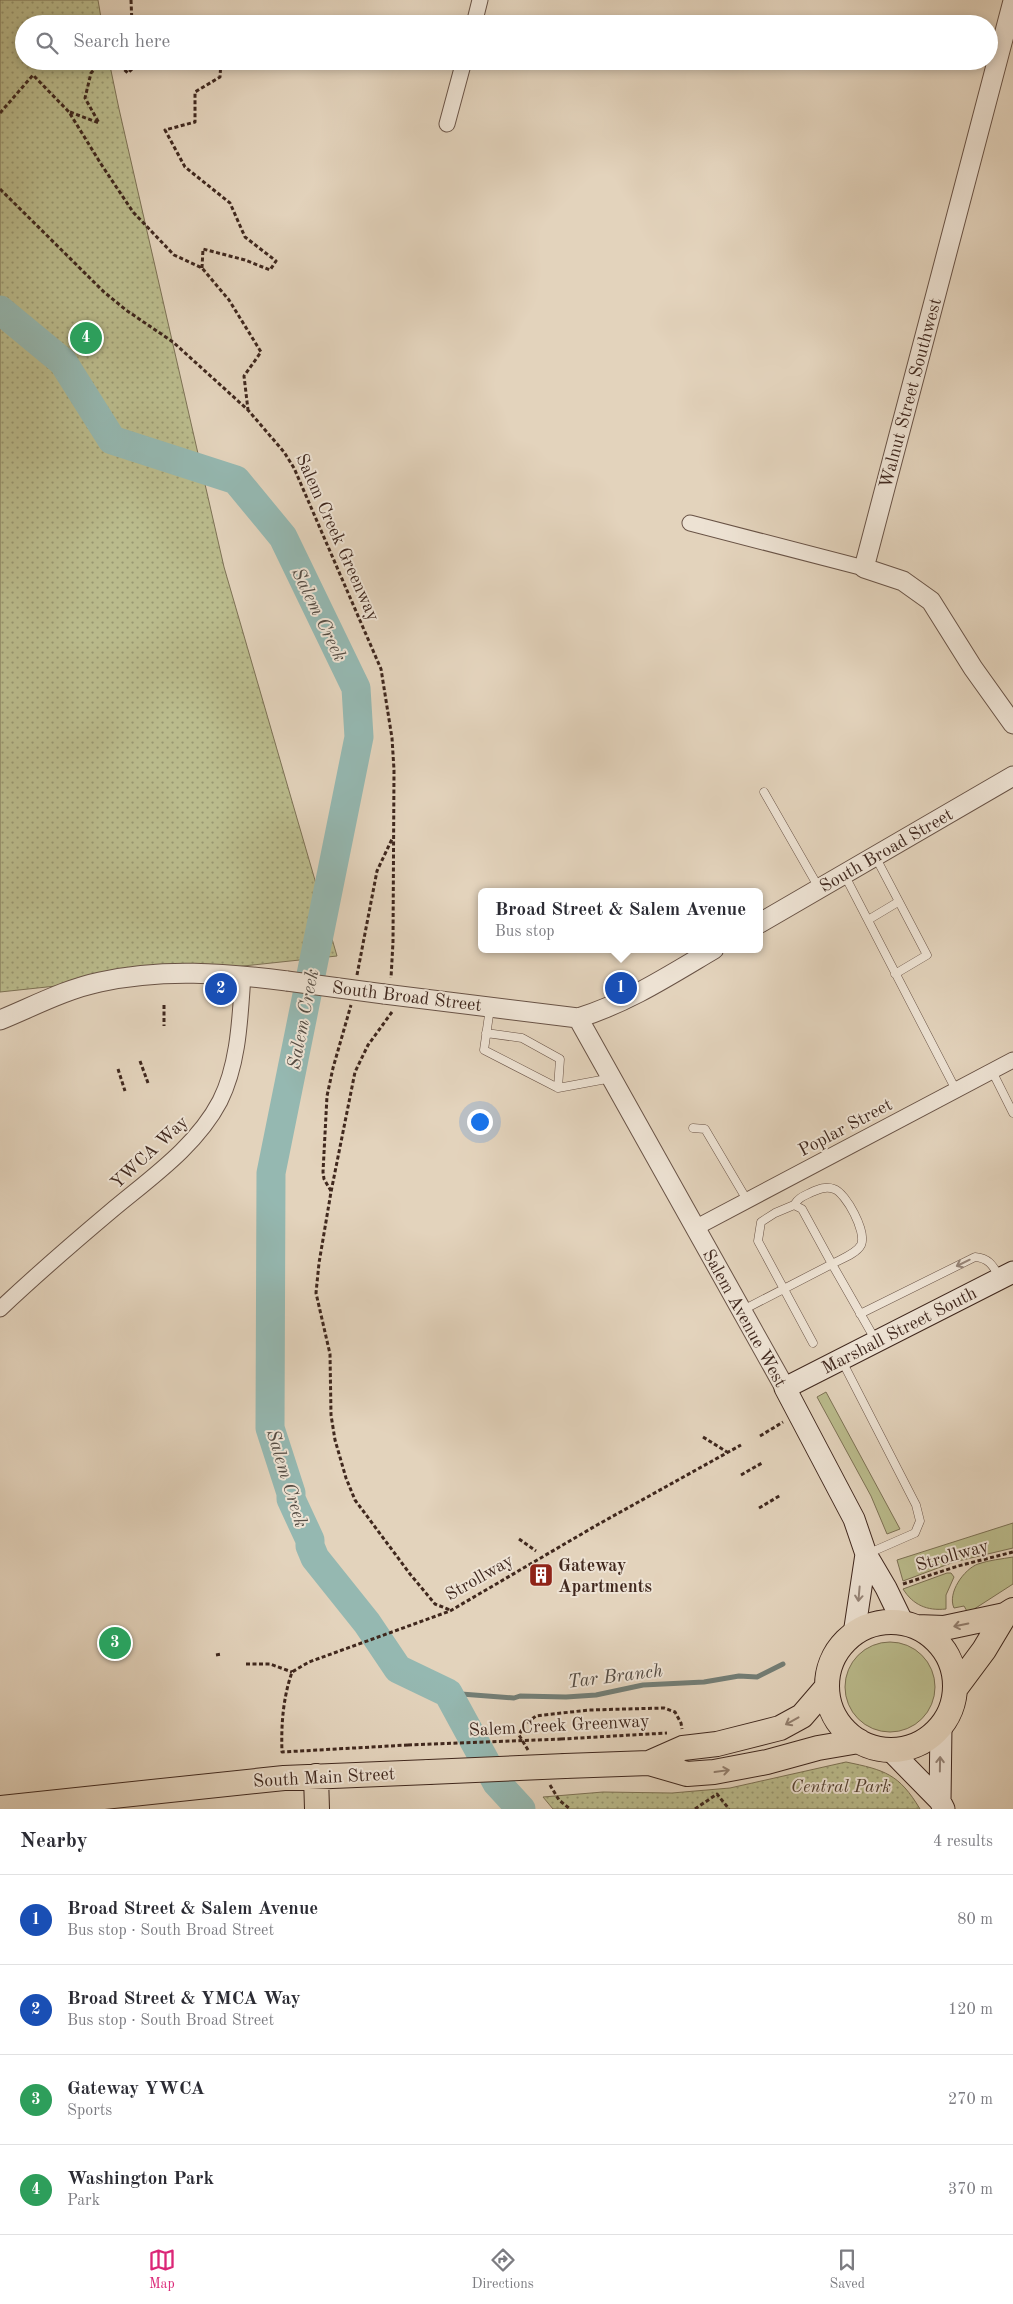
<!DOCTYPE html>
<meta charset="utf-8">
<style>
body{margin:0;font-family:"Old Standard TT",serif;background:#f2f2f3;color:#2b2b33}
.you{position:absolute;left:479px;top:1121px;width:18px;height:18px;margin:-12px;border:4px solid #fff;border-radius:50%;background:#1a73e8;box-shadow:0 0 0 8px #1a73e833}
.badge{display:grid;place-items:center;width:32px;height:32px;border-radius:50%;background:#db2777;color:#fff;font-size:16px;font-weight:700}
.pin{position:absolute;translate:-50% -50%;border:2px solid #fff;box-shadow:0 1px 5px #0006}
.popup{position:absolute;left:478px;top:888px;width:285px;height:65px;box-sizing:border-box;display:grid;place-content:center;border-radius:8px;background:#fff;filter:drop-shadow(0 1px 4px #0005);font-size:16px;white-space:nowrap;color:#7c7c81}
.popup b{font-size:19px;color:#2b2b33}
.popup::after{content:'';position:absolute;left:50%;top:100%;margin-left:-10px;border:10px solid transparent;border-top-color:#fff}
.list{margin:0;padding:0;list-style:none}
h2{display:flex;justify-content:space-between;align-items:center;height:65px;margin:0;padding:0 20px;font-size:21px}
h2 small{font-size:16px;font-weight:400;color:#7c7c81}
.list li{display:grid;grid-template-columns:32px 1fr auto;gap:15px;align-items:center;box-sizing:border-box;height:90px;padding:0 20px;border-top:1px solid #e1e1e2}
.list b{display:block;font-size:19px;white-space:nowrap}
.list p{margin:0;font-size:16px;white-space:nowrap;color:#7c7c81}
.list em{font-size:16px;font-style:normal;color:#7c7c81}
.icon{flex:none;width:28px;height:28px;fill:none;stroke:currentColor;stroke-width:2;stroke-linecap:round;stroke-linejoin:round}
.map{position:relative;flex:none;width:1013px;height:1809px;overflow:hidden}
.search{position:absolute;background:#fff;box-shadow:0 2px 8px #0003;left:15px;right:15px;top:15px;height:55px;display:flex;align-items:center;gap:12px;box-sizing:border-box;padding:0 18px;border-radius:28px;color:#7c7c81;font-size:19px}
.sheet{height:425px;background:#fff}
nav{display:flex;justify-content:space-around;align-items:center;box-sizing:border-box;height:70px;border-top:1px solid #e1e1e2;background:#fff;font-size:14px;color:#7c7c81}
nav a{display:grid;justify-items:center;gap:2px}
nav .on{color:#db2777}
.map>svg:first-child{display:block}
</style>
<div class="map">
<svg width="1013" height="1809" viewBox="0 0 1013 1809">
<defs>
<pattern id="park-dots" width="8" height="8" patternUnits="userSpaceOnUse" patternTransform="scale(1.25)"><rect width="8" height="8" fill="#babb8c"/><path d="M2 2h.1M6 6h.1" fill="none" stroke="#999872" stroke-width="1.8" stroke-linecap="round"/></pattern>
</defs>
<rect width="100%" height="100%" fill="#e3d3bc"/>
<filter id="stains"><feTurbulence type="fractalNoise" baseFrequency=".004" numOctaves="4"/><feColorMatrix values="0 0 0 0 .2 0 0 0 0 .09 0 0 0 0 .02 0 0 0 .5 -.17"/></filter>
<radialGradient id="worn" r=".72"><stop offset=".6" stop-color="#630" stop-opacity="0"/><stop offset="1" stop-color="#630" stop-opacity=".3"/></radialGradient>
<path fill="#babb8c" stroke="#7d7255" d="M826,1392L900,1529L887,1534L871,1496L817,1397Z
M1013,1523V1548L954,1562L903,1581L897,1560Z
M1013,1557V1584L968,1613L964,1606L954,1608C947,1593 964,1569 978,1564C989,1560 1002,1559 1013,1557Z
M947,1573H951L954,1577L946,1595V1609C927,1611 913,1605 903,1589Z
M845 1687a45 45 0 1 1 90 0a45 45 0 1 1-90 0Z"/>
<path fill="url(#park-dots)" stroke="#7d7255" d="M0,0H98L102,24H24V61H109L119,109L224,567L337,956L0,992Z
M846,1762C885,1770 899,1774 920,1809H553L543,1797L603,1792L672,1793L730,1788Z"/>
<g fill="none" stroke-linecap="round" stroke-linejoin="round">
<path stroke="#737e76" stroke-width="5" d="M448,1693L514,1698L520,1696L566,1697L596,1695L643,1685L704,1682L739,1676L757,1677L783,1664"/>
<path stroke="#95b8b1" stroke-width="29" d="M0,310L63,362L112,440L236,480L283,537L356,688L359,737L271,1173L270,1428L291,1493V1499L310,1540V1546L315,1558L367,1623L398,1669L448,1693L497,1783L521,1809"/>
<defs>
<path id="service" d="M764,792L819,888
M875,856L927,955L895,974
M844,874L956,1090
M868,920L898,902
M490,1008L484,1050L558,1088L612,1078
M486,1033L522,1038L560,1059L558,1088
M992,1071L1013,1113
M693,1128L705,1129L747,1200
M794,1205C799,1197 804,1196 812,1192C819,1189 826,1186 834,1189C846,1193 867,1232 861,1245C856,1254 841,1259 832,1264L802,1209L794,1205L775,1213L761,1222L758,1241L813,1343
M741,1311L832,1264L876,1341
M860,1314L975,1257C989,1258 993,1266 999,1276
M842,1361L916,1505L920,1521L915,1533L867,1554"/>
<path id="minor" d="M474,24L480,0
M447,124L464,61
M690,523L864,568
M695,1228L1013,1060
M0,1309C36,1275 73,1243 111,1211C149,1179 196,1147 220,1101C239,1063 240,1017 243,975"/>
<path id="tertiary" d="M1013,1L864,568L903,581L931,601L973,668L1013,724
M760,923L1013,776
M384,994L578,1018C627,1003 670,975 714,949
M578,1018L785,1388
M0,1020C32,1007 66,989 100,982C163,968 225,973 287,981"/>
<path id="secondary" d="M903,1623L886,1588L866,1554L854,1519L785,1388L1013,1272
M854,1634L866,1554
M890,1750L940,1801L944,1809
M940,1801L941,1726"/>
<path id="primary" d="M827 1686a64 64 0 1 1 128 0a64 64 0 1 1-128 0Z
M917,1627L944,1628L1005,1615L1013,1610
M955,1689L984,1650L1005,1615
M649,1763L683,1748L717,1744L780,1728L802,1716L827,1687
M565,1766L649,1763L687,1774L714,1772L767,1762L818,1748L859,1741
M316,1776L317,1809
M0,1808L284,1778L429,1772"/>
</defs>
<use href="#service" stroke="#695346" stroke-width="9"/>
<use href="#minor" stroke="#695346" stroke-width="17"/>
<use href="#tertiary" stroke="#695346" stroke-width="21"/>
<use href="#secondary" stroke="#40281e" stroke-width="23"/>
<use href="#primary" stroke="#40281e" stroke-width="26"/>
<path stroke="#40281e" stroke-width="3" stroke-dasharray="4 2.5" stroke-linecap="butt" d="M131,0L132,24
M115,61L128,73L140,61
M70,112L99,123L85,98L91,73L102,61
M0,113L33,75L69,112L101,164L133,212L174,255L202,268L229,300L261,352L244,376L248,410
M0,189L104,292L126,310L173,342L248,410L284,452L294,468L381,669L392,738L394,770L393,942L391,978
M202,268L203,249L245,260L270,270L276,261L245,237L230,203L185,167L165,130L195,122V92L220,77L221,61
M357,975L377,871L392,839
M164,1005V1026
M392,1012L368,1045L355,1072L331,1192L319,1263L316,1293L330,1354L331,1415L335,1440L346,1478L355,1500L410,1574L435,1604L450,1610
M140,1061L148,1083
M118,1069L125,1091
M331,1191L324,1179L323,1172L327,1096L333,1068L351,1005
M760,1436L783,1422
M703,1437L727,1452
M741,1475L762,1463
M759,1508L781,1495
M519,1539L536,1551
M903,1584L958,1566L1013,1552
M216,1655L222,1654
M246,1664H270L292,1672
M561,1739L667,1733
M408,1745L282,1752C281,1725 283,1698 292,1672L309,1662L450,1611L597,1525L741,1445
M528,1750L519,1735L524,1725L536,1716L544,1715L589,1710L664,1708L675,1712L681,1723L682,1729
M550,1785L559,1800L570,1809
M695,1809L717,1794L729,1809"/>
<use href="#service" stroke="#ede2d3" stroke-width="8"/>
<use href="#minor" stroke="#ede2d3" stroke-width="15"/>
<use href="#tertiary" stroke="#ede2d3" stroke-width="19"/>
<use href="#secondary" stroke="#ede2d3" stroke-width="21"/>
<use href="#primary" stroke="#e3d3bc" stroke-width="24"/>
<defs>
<path id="tertiary-bridge" d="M287,981L384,994"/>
<path id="primary-bridge" d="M429,1772L565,1766"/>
</defs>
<use href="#tertiary-bridge" stroke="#695346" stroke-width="21" stroke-linecap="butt"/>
<use href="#primary-bridge" stroke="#40281e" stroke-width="26" stroke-linecap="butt"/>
<path stroke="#40281e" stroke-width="3" stroke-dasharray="4 2.5" stroke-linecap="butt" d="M408,1745L561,1739"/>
<use href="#tertiary-bridge" stroke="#ede2d3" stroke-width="19"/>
<use href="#primary-bridge" stroke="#e3d3bc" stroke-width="24"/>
</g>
<defs><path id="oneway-shaft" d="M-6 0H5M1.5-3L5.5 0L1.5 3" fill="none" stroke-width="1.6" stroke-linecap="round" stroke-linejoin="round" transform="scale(1.25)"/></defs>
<g stroke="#968578">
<use href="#oneway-shaft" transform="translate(963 1263) rotate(154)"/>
<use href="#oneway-shaft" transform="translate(859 1594) rotate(95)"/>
<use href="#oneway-shaft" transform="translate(940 1764) rotate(-89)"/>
</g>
<g stroke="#927e6d">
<use href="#oneway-shaft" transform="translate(961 1625) rotate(168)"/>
<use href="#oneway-shaft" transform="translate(792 1721) rotate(151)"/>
<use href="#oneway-shaft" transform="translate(722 1771) rotate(-8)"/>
</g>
<defs>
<symbol id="building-square" viewBox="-11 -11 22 22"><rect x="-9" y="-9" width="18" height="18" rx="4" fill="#8f2418" stroke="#ede2d3"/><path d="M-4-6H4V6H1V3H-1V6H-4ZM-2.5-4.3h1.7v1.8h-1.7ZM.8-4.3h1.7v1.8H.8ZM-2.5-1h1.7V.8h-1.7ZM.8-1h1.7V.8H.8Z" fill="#fff"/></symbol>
</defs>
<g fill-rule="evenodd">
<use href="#building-square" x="527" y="1561" width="28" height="28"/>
</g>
<g text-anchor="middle" stroke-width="4" stroke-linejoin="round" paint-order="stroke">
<g font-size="18" fill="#40281e" stroke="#ede2d3">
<text transform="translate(910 393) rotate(-75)" y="6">Walnut Street Southwest</text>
<text transform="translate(338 537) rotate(66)" y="6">Salem Creek Greenway</text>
<text transform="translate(886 850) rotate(-30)" y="6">South Broad Street</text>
<text transform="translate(407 996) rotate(7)" y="6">South Broad Street</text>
<text transform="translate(845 1127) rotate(-28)" y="6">Poplar Street</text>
<text transform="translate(149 1152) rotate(-43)" y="6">YWCA Way</text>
<text transform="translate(745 1318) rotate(61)" y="6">Salem Avenue West</text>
<text transform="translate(899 1330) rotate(-27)" y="6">Marshall Street South</text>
<text transform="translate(952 1555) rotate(-16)" y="6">Strollway</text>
<text transform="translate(479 1577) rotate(-30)" y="6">Strollway</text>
<text transform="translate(559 1725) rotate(-3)" y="6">Salem Creek Greenway</text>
<text transform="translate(324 1777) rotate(-3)" y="6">South Main Street</text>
</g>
<g font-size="18" font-weight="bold" fill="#40281e" stroke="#ede2d3" text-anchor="start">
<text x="558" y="1571">Gateway<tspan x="558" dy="21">Apartments</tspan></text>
</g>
<g font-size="18" font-style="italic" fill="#584534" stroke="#ede2d3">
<text x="841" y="1792">Central Park</text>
</g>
<g font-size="19" font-style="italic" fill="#554c43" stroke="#ede2d3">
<text transform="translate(320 614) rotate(64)" y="7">Salem Creek</text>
<text transform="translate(302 1019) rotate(-79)" y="7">Salem Creek</text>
<text transform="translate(288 1478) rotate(73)" y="7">Salem Creek</text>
<text transform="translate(615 1675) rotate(-7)" y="7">Tar Branch</text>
</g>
</g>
<rect width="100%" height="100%" filter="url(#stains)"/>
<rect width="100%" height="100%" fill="url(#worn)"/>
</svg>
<div class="you"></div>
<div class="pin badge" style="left:621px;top:988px;background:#1a4fb4">1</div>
<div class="popup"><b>Broad Street &amp; Salem Avenue</b>Bus stop</div>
<div class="pin badge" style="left:221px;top:989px;background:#1a4fb4">2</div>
<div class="pin badge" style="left:115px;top:1643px;background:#2e9e5b">3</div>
<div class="pin badge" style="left:86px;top:338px;background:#2e9e5b">4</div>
<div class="search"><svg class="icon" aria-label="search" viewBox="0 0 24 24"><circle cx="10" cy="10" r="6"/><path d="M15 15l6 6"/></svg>Search here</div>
</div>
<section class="sheet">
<h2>Nearby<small>4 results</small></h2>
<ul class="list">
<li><span class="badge" style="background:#1a4fb4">1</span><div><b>Broad Street &amp; Salem Avenue</b><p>Bus stop · South Broad Street</p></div><em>80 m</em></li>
<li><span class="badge" style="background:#1a4fb4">2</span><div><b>Broad Street &amp; YMCA Way</b><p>Bus stop · South Broad Street</p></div><em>120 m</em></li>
<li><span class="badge" style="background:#2e9e5b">3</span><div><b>Gateway YWCA</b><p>Sports</p></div><em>270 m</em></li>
<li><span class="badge" style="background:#2e9e5b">4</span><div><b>Washington Park</b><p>Park</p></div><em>370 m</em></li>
</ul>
</section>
<nav>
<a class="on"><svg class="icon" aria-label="map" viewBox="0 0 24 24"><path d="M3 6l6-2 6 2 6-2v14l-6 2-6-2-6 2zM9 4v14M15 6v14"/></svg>Map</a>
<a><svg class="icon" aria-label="directions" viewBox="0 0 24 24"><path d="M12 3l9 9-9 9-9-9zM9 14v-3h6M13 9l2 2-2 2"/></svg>Directions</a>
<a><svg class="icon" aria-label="saved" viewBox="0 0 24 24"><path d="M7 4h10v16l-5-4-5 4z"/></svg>Saved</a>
</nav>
